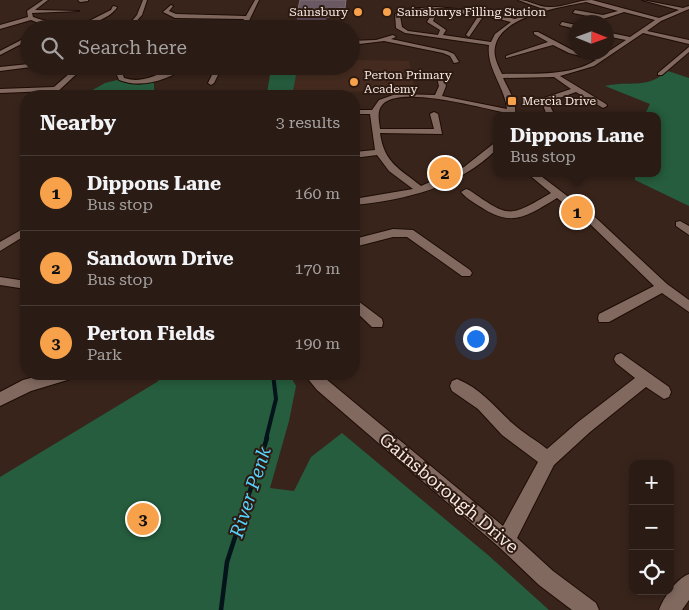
<!DOCTYPE html>
<meta charset="utf-8">
<style>
body{margin:0;font-family:"Roboto Serif",serif;background:#362822;color:#f1f3f6}
.controls{position:absolute;right:15px;bottom:15px;display:grid;overflow:hidden;border-radius:10px;box-shadow:0 2px 8px #0003}
.controls button{width:45px;height:45px;display:grid;place-items:center;padding:0;border:0;border-bottom:1px solid #463934;background:#2a1b14;color:#f1f3f6;font:25px sans-serif}
.compass{position:absolute;left:569px;top:15px;width:45px;height:45px;border-radius:50%;background:#2a1b14;box-shadow:0 2px 8px #0003;rotate:91deg}
.you{position:absolute;left:475px;top:338px;width:18px;height:18px;margin:-12px;border:4px solid #fff;border-radius:50%;background:#1a73e8;box-shadow:0 0 0 8px #1a73e833}
.badge{display:grid;place-items:center;width:32px;height:32px;border-radius:50%;background:#f8a14b;color:#111;font-size:16px;font-weight:700}
.pin{position:absolute;translate:-50% -50%;border:2px solid #fff;box-shadow:0 1px 5px #0006}
.popup{position:absolute;left:493px;top:112px;width:168px;height:65px;box-sizing:border-box;display:grid;place-content:center;border-radius:10px;background:#2a1b14;filter:drop-shadow(0 1px 4px #0005);font-size:16px;white-space:nowrap;color:#a5a1a0}
.popup b{font-size:19px;color:#f1f3f6}
.popup::after{content:'';position:absolute;left:50%;top:100%;margin-left:-10px;border:10px solid transparent;border-top-color:#2a1b14}
.list{margin:0;padding:0;list-style:none}
h2{display:flex;justify-content:space-between;align-items:center;height:65px;margin:0;padding:0 20px;font-size:21px}
h2 small{font-size:16px;font-weight:400;color:#a5a1a0}
.list li{display:grid;grid-template-columns:32px 1fr auto;gap:15px;align-items:center;box-sizing:border-box;height:75px;padding:0 20px;border-top:1px solid #463934}
.list b{display:block;font-size:19px;white-space:nowrap}
.list p{margin:0;font-size:16px;white-space:nowrap;color:#a5a1a0}
.list em{font-size:16px;font-style:normal;color:#a5a1a0}
.icon{flex:none;width:28px;height:28px;fill:none;stroke:currentColor;stroke-width:2;stroke-linecap:round;stroke-linejoin:round}
.map{position:relative;flex:none;width:689px;height:610px;overflow:hidden}
.search{position:absolute;background:#2a1b14;box-shadow:0 2px 8px #0003;left:20px;top:20px;width:340px;height:55px;display:flex;align-items:center;gap:12px;box-sizing:border-box;padding:0 18px;border-radius:28px;color:#a5a1a0;font-size:19px}
.panel{position:absolute;background:#2a1b14;box-shadow:0 2px 8px #0003;left:20px;top:90px;width:340px;height:290px;border-radius:20px}
.map>svg:first-child{display:block}
</style>
<div class="map">
<svg width="689" height="610" viewBox="0 0 689 610">
<rect width="100%" height="100%" fill="#38241b"/>
<path fill="#452b1f" d="M351,60L409,61L415,92L401,89L394,92L293,91L297,66H351Z"/>
<path fill="#265d3e" d="M668,71L689,78V206L635,180V173H657V116H644L650,104L605,86C631,80 645,90 668,71Z
M270,75H296L292,96H256L267,93Z
M117,80L137,84L154,83V90L89,92L105,83Z
M164,374H289L296,386L289,421L270,488L294,491L311,457L342,433L488,555L549,610H0V477L157,382Z"/>
<g fill="none" stroke-linecap="round" stroke-linejoin="round">
<path stroke="#04141a" stroke-width="4" d="M266,439L276,399L273,374"/>
<path stroke="#04141a" stroke-width="4.5" d="M221,610L227,562L267,438"/>
<defs>
<path id="minor" d="M43,0H48L35,10L79,11L32,13L33,17C64,29 99,22 132,21L137,15L143,0H147L142,15L129,29L126,27L129,24L67,27L41,24L31,20L0,29V25L28,17L27,11Z
M78,0H88V1L80,2Z
M255,0H259L245,29H239L244,19L175,18L163,12L171,5L173,6L169,11L176,14L246,16Z
M518,0C529,0 538,7 549,7C562,8 578,0 592,0L659,18L679,10L642,0L683,8L689,6V9L661,21L647,31L689,40V44L643,33L594,66L560,76L606,104L607,106L603,108L576,92L548,102L555,116H547L541,99L571,89L554,77L503,78C508,89 519,105 514,116H506L507,113C482,108 404,86 384,103C376,110 379,120 380,129H434L430,114L434,112L438,114L442,134L380,133C384,163 400,169 421,186L464,167L497,141V149C459,187 406,200 354,205V199L413,189L389,171L377,155L354,158V152L375,150L370,114H354V110H372L379,100L396,94L435,95L439,86L436,74L439,72L442,74L446,86L442,96L507,109C505,87 486,68 489,45L405,33L396,28L395,14L406,9L436,7L487,12L515,19L543,9ZM586,2L618,11L603,15L575,10L573,13L603,19L624,12L655,20L630,37L606,32V36L626,40L600,57L576,52L538,32H534V34L548,42L506,56V58L553,45L569,53L596,60C569,77 532,73 502,74C498,66 493,56 495,47C500,16 561,7 586,2ZM420,10L479,15L466,35L469,37L482,18L486,16L511,22L495,34L491,42L443,35L446,30L433,21L436,14L433,12L427,22L440,30L438,35L408,31L402,27L400,16Z
M113,6L117,7C114,14 97,24 89,21L111,10Z
M562,22L576,25V29L560,25Z
M328,26L338,28L326,29Z
M393,35L396,37L391,39L447,51L454,54L459,62L454,63L450,56L443,53L384,41L351,45V41L376,40Z
M29,36V40L0,55V51Z
M689,47V52L662,75H658V73Z
M29,64L31,67L0,71V67Z
M78,66H85L53,96H47L49,91L0,93V89L54,87Z
M124,66H131L123,75L124,78C149,86 165,66 188,66C168,80 142,89 119,80L117,75Z
M189,66H267L269,68L266,70L221,69L214,83L211,85L208,83L215,69Z
M247,94L259,96H243Z
M527,173H537L596,218L667,284L689,300V312L662,293L609,322H599L598,318L599,314L654,286L588,222L557,198C530,214 514,228 484,209C476,204 467,199 461,192L466,189L469,190C510,218 508,218 551,193Z
M680,221L689,226V235L676,226V222Z
M26,227V235L0,251V242Z
M393,229L413,230L470,270L472,273L470,276H462L407,237H393L354,247V239Z
M0,277L26,281V289L0,285Z
M354,298L382,319L383,323L382,327H372L354,310Z
M621,353L669,387L671,392L669,397L664,399L646,387L590,432L554,465L517,538L553,571L596,603L599,610H572L539,585L499,547L317,390L304,374H320L503,526L538,462L502,435L478,409L452,391L450,386L452,381L457,379C480,388 495,407 512,423C523,433 536,440 547,449L578,422L635,378L616,363L614,359L616,355Z
M46,374H76L74,378L31,391L0,406V392L23,380Z
M689,574V600L682,610H659C664,597 676,579 689,574Z"/>
</defs>
<use href="#minor" stroke="#1e0c05" stroke-width="2"/>
<use href="#minor" fill="#81695f" fill-rule="evenodd"/>
</g>
<path fill="#594654" d="M300,0H346L345,15H338L337,18H327L326,20H297V13Z"/>
<path fill="#6a5863" stroke="#806e77" d="M300,0H346L345,8H338L337,11H327L326,13H297Z"/>
<g fill="#f8a14b" stroke="#2d1a11" stroke-width="2">
<circle cx="358" cy="12" r="5"/>
<circle cx="387" cy="12" r="5"/>
<circle cx="354" cy="82" r="5"/>
<rect x="507" y="96" width="10" height="10" rx="2.5"/>
</g>
<g text-anchor="middle" stroke-width="4" stroke-linejoin="round" paint-order="stroke">
<g font-size="12" fill="#f7e9e3" stroke="#2d1a11" text-anchor="start">
<text x="348" y="16" text-anchor="end">Sainsbury</text>
<text x="397" y="16">Sainsburys Filling Station</text>
<text x="364" y="79">Perton Primary<tspan x="364" dy="14">Academy</tspan></text>
<text x="522" y="105">Mercia Drive</text>
</g>
<g font-size="18" fill="#f7e9e3" stroke="#2d1a11">
<text transform="translate(449 493) rotate(40)" y="6">Gainsborough Drive</text>
</g>
<g font-size="19" font-style="italic" fill="#54d3fd" stroke="#2d1a11">
<text transform="translate(250 492) rotate(-72)" y="7">River Penk</text>
</g>
</g>
</svg>
<div class="controls">
<button>+</button>
<button>−</button>
<button><svg class="icon" aria-label="locate" viewBox="0 0 24 24"><circle cx="12" cy="12" r="6"/><path d="M12 2v4M12 18v4M2 12h4M18 12h4"/></svg></button>
</div>
<svg class="compass" viewBox="-18 -18 36 36"><path d="M0-13l5 13h-10z" fill="#e53935"/><path d="M0 13l5-13h-10z" fill="#a5a1a0"/></svg>
<div class="you"></div>
<div class="pin badge" style="left:577px;top:212px">1</div>
<div class="popup"><b>Dippons Lane</b>Bus stop</div>
<div class="pin badge" style="left:445px;top:173px">2</div>
<div class="pin badge" style="left:143px;top:519px">3</div>
<div class="search"><svg class="icon" aria-label="search" viewBox="0 0 24 24"><circle cx="10" cy="10" r="6"/><path d="M15 15l6 6"/></svg>Search here</div>
<section class="panel">
<h2>Nearby<small>3 results</small></h2>
<ul class="list">
<li><span class="badge">1</span><div><b>Dippons Lane</b><p>Bus stop</p></div><em>160 m</em></li>
<li><span class="badge">2</span><div><b>Sandown Drive</b><p>Bus stop</p></div><em>170 m</em></li>
<li><span class="badge">3</span><div><b>Perton Fields</b><p>Park</p></div><em>190 m</em></li>
</ul>
</section>
</div>
